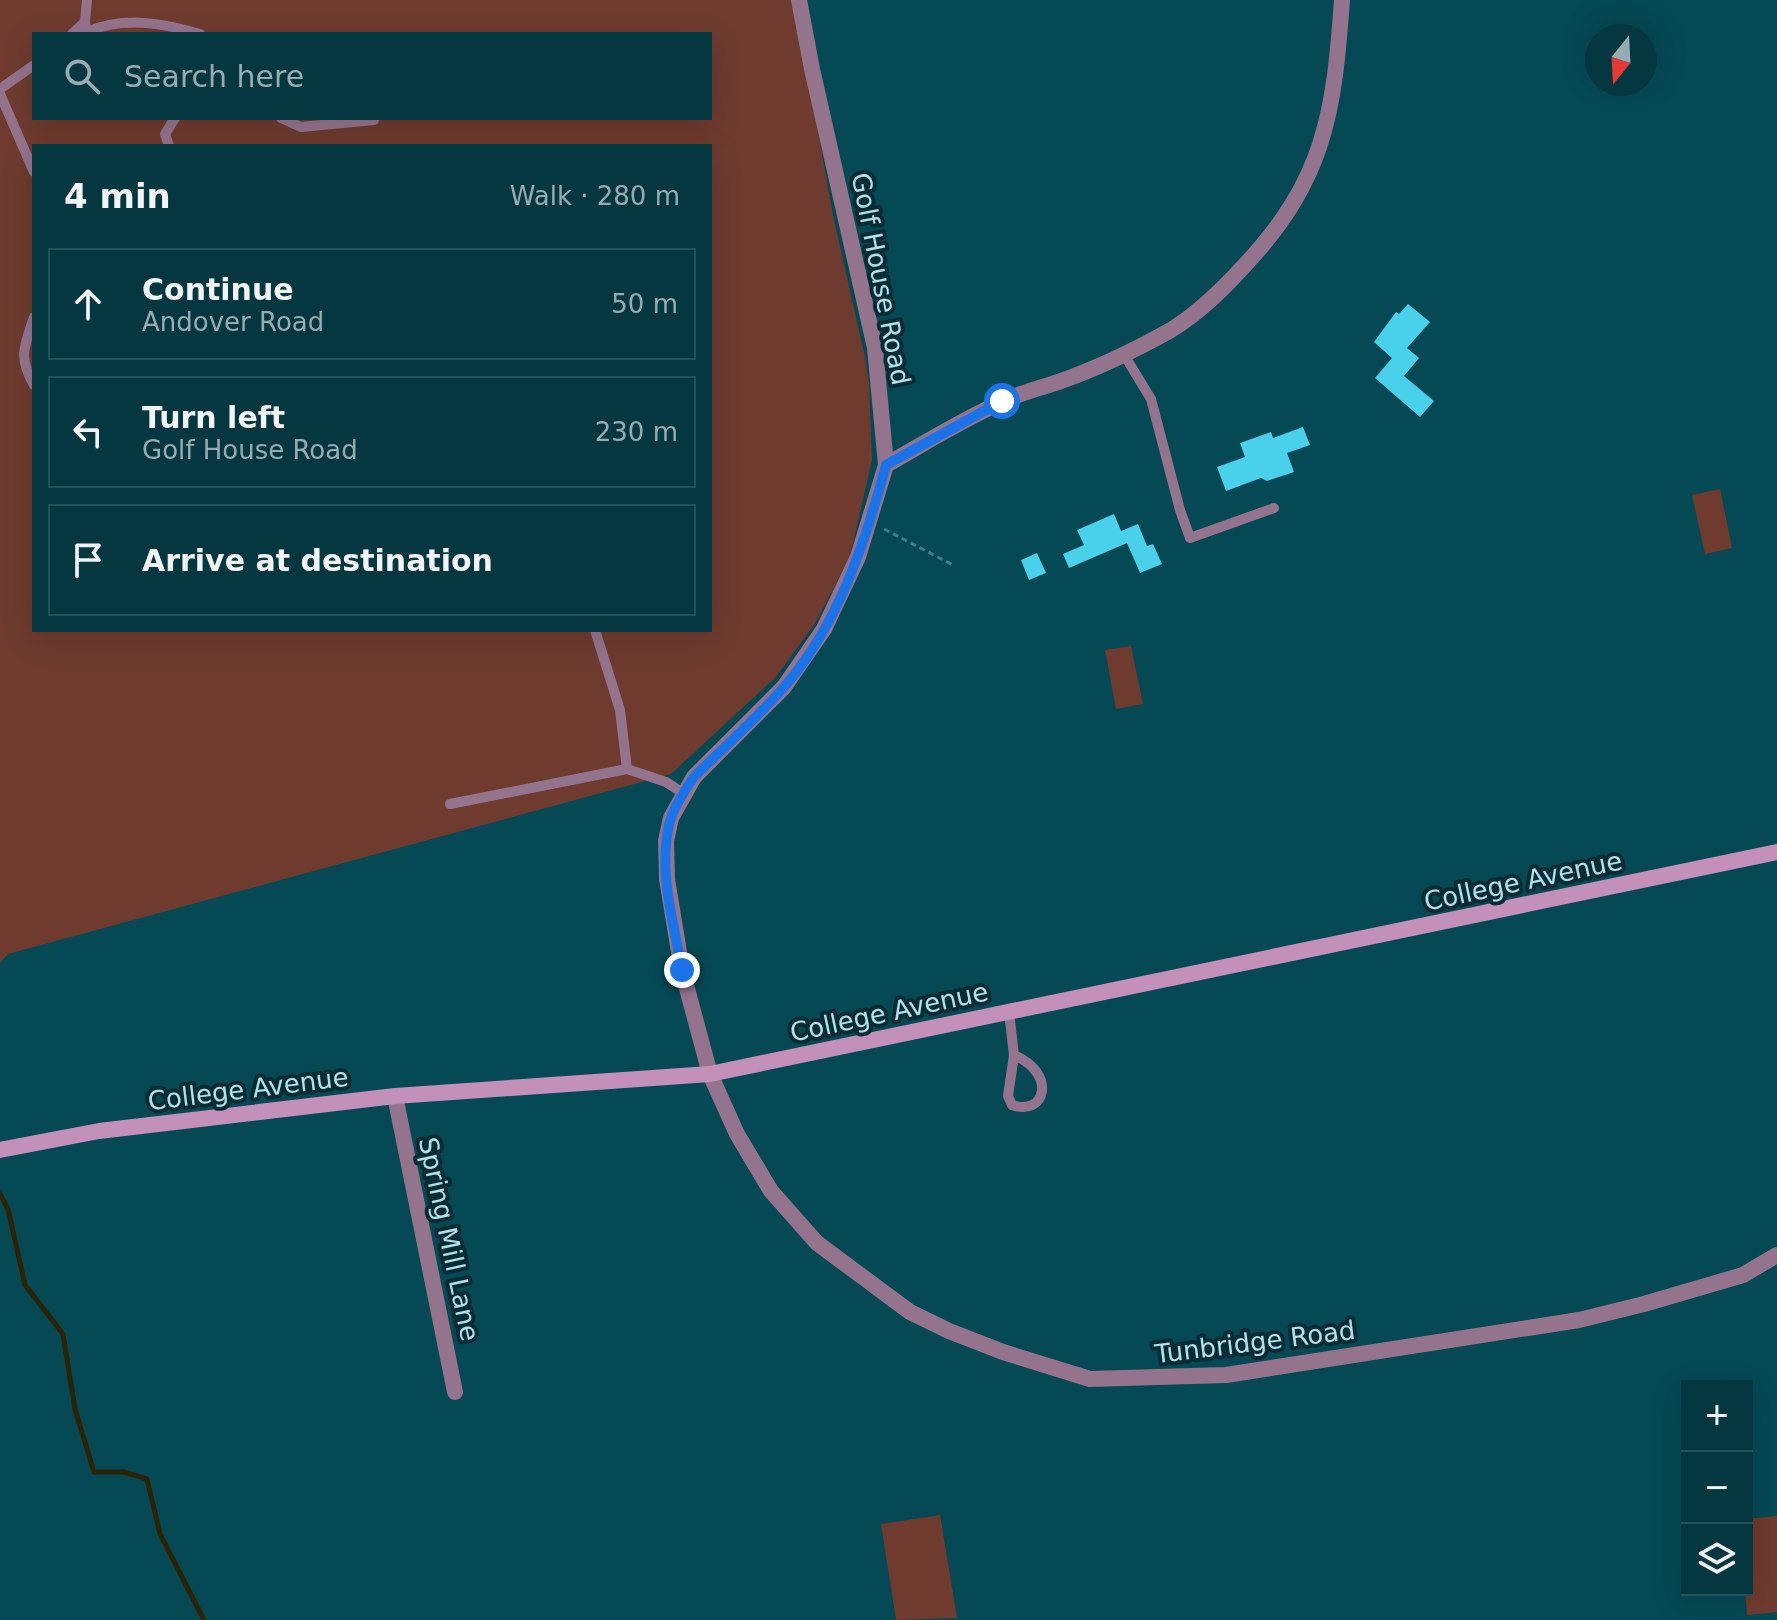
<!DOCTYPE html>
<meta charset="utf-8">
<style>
body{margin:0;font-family:"DejaVu Sans",sans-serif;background:#0d3f46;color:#f1f3f6}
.controls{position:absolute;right:24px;bottom:24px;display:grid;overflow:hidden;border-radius:0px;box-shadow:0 8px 32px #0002}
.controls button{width:72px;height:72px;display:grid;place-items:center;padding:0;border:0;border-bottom:2px solid #255159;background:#04373f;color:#f1f3f6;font:40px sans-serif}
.compass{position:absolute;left:1585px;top:24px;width:72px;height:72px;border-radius:50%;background:#04373f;box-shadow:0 8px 32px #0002;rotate:198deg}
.stop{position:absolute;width:24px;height:24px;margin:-18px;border:6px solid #1a73e8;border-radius:50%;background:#fff}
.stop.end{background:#1a73e8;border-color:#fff;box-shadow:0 2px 8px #0008}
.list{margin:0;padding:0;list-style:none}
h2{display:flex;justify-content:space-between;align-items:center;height:104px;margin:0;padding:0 32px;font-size:34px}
h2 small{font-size:26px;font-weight:400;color:#97acb0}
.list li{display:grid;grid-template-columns:52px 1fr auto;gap:24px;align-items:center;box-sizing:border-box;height:112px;margin:0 16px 16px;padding:0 16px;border:2px solid #255159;border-radius:0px}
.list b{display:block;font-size:30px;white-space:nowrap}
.list p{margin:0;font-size:26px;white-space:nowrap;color:#97acb0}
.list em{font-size:26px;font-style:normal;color:#97acb0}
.icon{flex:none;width:44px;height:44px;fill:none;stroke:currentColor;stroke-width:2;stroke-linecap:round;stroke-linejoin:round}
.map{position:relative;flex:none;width:1777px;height:1620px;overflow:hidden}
.search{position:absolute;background:#04373f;box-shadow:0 8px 32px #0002;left:32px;top:32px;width:680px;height:88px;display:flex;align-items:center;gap:20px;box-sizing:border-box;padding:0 28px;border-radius:0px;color:#97acb0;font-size:30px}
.panel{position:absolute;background:#04373f;box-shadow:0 8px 32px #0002;left:32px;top:144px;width:680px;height:488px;border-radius:0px}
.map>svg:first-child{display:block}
</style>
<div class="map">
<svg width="1777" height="1620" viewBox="0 0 1777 1620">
<rect width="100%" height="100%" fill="#054954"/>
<path fill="#6f3b2f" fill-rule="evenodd" d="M0,0H794L833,215L865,357L869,384L872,460L850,556L816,622L776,677L671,774L8,954L0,963ZM34,34H710V118H34ZM34,146H710V630H34Z
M1720,489L1732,548L1705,554L1692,495Z
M1131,646L1143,704L1116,709L1105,650Z
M940,1515L957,1618L896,1620L881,1524Z
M1777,1516V1612L1747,1615L1745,1590H1747V1519Z"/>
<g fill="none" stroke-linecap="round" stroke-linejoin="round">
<path stroke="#2c2304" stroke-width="5" d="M0,1194L8,1209L25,1285L63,1334L75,1409L94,1472H124L147,1479L160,1534L204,1620"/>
</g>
<path fill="#49d1ec" d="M1408,304L1430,322L1407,348L1419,358L1404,376L1434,401L1420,417L1375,378L1392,358L1374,342L1396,312L1399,314Z
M1303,427L1310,445L1287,453L1294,472L1267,481L1261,478L1226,491L1217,467L1245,457L1240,443L1271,432L1273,438Z
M1114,514L1121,531L1138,524L1147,546L1153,544L1162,564L1140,573L1127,543L1069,568L1063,554L1084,545L1077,530Z
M1037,553L1046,573L1029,580L1021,560Z"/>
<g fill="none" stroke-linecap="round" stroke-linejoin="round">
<path stroke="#3f7d88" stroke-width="3" stroke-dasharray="6 4" stroke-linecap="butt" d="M884,529L953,565"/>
<path stroke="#94748d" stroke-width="10" d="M85,22L87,32C124,16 163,23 200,34
M72,34L85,22L87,0
M0,89L34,65
M0,94L34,172
M281,118L301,127L374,120
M169,146L165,134L175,118
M34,317C24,347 18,357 34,385
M1123,353L1151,399L1180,510L1190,538L1274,508
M595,630L620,710L627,769L666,782L683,793
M450,804L627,769
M1009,1012L1014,1055L1008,1096L1012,1105C1046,1117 1057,1073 1014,1055"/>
<path stroke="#94748d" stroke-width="16" d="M799,0L812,69L875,348L886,465L858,557L824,629L784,687L694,777L671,818L666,841L667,879L682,970L710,1074L737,1134L771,1191L817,1243L910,1312L949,1331L1003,1352L1090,1379L1226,1375L1579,1320L1644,1304L1743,1275L1777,1255
M886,465C925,443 963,419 1004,401C1022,392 1042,388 1061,381C1098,368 1137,349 1171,330C1199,313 1222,290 1244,266C1325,180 1334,113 1342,0
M395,1096L455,1392"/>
<path stroke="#c290b8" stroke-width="16" d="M0,1150L99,1131L395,1096L710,1074L1777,852"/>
</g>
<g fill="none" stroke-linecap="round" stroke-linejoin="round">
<path stroke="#1a73e8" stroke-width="10" d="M682,970C674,923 657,869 670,821C675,805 685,790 694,777C724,747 757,718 785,686C839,623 865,543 886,465L1002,401"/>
</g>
<g text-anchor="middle" stroke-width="8" stroke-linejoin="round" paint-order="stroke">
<g font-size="26" fill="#b0e1ec" stroke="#072c33">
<text transform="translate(881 279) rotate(79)" y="9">Golf House Road</text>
<text transform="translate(1523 881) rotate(-12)" y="9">College Avenue</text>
<text transform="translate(889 1012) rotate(-12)" y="9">College Avenue</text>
<text transform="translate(248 1089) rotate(-7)" y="9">College Avenue</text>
<text transform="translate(449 1239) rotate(78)" y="9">Spring Mill Lane</text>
<text transform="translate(1255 1342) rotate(-7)" y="9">Tunbridge Road</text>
</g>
</g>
</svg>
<div class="controls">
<button>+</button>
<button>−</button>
<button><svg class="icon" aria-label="layers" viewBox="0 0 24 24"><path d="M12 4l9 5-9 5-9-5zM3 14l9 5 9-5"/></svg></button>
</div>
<svg class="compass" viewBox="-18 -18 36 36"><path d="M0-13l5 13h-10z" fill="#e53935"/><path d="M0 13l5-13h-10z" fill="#97acb0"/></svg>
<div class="stop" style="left:1002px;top:401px"></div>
<div class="stop end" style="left:682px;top:970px"></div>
<div class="search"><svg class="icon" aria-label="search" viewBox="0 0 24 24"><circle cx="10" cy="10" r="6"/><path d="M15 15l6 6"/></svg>Search here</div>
<section class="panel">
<h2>4 min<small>Walk · 280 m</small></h2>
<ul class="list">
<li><svg class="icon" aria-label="ahead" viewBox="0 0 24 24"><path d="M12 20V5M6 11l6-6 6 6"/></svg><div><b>Continue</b><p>Andover Road</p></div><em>50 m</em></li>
<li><svg class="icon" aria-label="left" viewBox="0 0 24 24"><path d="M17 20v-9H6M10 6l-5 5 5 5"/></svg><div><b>Turn left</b><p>Golf House Road</p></div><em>230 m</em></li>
<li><svg class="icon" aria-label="arrive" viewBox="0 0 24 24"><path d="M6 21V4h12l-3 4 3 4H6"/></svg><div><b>Arrive at destination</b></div></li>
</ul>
</section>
</div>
